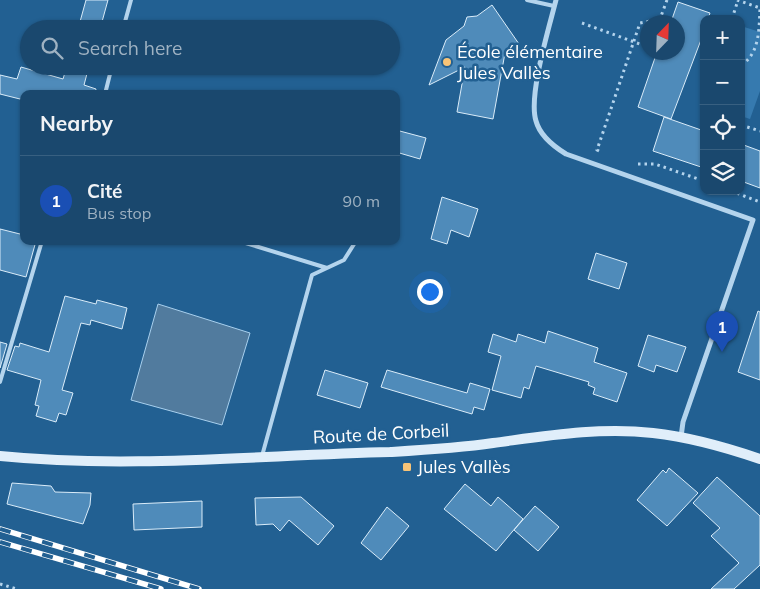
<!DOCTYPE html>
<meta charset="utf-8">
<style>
body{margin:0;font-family:Mulish,sans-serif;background:#234f73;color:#f1f3f6}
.controls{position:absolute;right:15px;top:15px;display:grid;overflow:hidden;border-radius:10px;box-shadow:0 1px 4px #0004}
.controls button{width:45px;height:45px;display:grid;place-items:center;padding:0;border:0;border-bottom:1px solid #386081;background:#1a486e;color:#f1f3f6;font:25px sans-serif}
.compass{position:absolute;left:640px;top:15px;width:45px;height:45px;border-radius:50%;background:#1a486e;box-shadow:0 1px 4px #0004;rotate:23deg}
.you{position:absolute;left:429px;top:291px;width:18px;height:18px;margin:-12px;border:4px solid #fff;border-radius:50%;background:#1a73e8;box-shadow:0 0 0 8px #1a73e833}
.badge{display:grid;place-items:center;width:32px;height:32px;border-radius:50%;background:#95b2f1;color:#fff;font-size:16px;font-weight:700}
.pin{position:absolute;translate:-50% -41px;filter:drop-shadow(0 1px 2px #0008)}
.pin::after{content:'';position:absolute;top:26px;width:18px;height:15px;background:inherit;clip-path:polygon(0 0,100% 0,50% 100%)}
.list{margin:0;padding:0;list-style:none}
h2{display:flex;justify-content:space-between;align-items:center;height:65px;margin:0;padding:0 20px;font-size:21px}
h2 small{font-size:16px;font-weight:400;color:#9fb2c2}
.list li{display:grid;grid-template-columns:32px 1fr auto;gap:15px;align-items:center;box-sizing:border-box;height:90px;padding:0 20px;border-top:1px solid #386081}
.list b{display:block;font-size:19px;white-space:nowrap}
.list p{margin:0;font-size:16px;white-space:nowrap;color:#9fb2c2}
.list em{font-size:16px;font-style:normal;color:#9fb2c2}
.icon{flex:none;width:28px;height:28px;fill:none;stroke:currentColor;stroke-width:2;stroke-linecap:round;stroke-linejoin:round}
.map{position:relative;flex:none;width:760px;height:589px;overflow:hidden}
.search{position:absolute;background:#1a486e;box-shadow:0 1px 4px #0004;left:20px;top:20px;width:380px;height:55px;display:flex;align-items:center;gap:12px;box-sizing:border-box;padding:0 18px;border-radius:28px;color:#9fb2c2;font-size:19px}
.panel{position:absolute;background:#1a486e;box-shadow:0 1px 4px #0004;left:20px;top:90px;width:380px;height:155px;border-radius:10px}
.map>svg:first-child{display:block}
</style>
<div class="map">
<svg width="760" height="589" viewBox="0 0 760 589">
<rect width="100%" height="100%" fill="#226092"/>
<path fill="#367aaf" d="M741,26L760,32V91L750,119L741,116Z"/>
<path fill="#517b9e" stroke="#a8d0ee" d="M158,304L250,333L222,425L131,400Z"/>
<path fill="#4f8bba" stroke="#daecf9" d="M86,0H108L100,29H78Z
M678,2L710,13L708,19H704V32L671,119L638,107L657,52H678V22H671Z
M492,5L519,44L505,53L493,119L457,112L465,67L429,85L446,40L464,26L467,17L477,16Z
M67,66H89L84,85L96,89L95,94H24V100L0,94V75L17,79L21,67L63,79Z
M664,117L704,131V168L653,151Z
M396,130L426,138L420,159L396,152Z
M741,144L760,151V188L741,181Z
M442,197L478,209L469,237L451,230L447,244L431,239Z
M0,229L24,235V241H36L26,277L0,270Z
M596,253L627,263L619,289L588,279Z
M65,296L96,304L97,300L127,308L122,329L91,320L90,325L81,323L62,390L73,393L66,415L59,413L56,422L36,416L39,406L35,405L41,380L7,370L15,346L19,347L20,343L49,352Z
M758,311L760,312V380L738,372Z
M548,331L598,348L594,362L627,373L617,402L593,394L595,388L588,385L589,382L536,366L529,389L524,387L521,398L492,390L501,356L488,352L493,334L516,342L518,334L545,343Z
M648,335L686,347L677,372L656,365L654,372L638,366Z
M0,342L7,344L0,368Z
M325,370L368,383L360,408L317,395Z
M387,370L467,393L470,383L490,389L484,410L474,407L472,414L381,387Z
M669,468L698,493L667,526L637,500L663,470L666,473Z
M717,477L760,516V565L734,589H711L739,563L711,536L720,528L693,503Z
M12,483L51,486L55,492L91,493L90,505L83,524L7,504Z
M465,484L491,506L498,497L523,519L496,551L444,509Z
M301,497L334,526L318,545L289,520L280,531L273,524L256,525L255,498Z
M202,501V527L134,530L133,504Z
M535,506L559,527L538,551L514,530Z
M387,507L409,526L381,560L361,543Z"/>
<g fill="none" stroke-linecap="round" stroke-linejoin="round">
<path stroke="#b4d4ed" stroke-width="3" stroke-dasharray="2.5 4" stroke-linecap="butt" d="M667,0L660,19L670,22
M737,0L760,8C759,28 760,54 741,65
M732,19L738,0
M582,23L648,47
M704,97L701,106L704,112
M741,125L760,131
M599,151L597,150L640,23L660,19
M638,164H655L704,181
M731,191L760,202
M0,584L17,589"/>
<path stroke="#b4d4ed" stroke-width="4" d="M527,0L554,6
M123,29L131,0
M105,94L112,66
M239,241L327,268
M0,382L42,241
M262,456L312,275L344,260L356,241"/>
<path stroke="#b4d4ed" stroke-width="5" d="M556,0C549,28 528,96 536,121C540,136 553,146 566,154L753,220L683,422L681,437"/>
<path stroke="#e0eefa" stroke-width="10" d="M0,456C129,469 261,455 390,452C424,450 459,448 493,443C546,436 598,427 653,433C689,437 725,447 760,459"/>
<defs>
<path id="rail" d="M0,529L199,589
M0,542L161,589"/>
</defs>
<use href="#rail" stroke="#fff" stroke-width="5.5"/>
<use href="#rail" stroke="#226092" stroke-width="4" stroke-dasharray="11" stroke-linecap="butt"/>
</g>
<g fill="#f8c477" stroke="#226092" stroke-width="2">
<circle cx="447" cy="62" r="5"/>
<rect x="402" y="462" width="10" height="10" rx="2.5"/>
</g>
<g text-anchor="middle" stroke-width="5" stroke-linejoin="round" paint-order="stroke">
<g font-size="18" fill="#fff" stroke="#226092" text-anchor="start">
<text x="457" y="58">École élémentaire<tspan x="457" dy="21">Jules Vallès</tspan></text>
<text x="417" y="473">Jules Vallès</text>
</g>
<g font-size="18" fill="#fff" stroke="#226092">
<text transform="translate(381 434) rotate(-3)" y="6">Route de Corbeil</text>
</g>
</g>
</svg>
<div class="controls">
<button>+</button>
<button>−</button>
<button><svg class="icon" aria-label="locate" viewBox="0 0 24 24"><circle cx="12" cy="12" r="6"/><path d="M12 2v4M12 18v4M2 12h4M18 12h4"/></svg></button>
<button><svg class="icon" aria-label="layers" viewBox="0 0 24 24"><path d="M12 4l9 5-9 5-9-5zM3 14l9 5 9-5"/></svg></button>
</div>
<svg class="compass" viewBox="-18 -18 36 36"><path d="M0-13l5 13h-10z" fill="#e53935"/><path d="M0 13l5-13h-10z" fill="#9fb2c2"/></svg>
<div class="you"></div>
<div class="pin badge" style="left:722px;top:352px;background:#1a4fb4">1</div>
<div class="search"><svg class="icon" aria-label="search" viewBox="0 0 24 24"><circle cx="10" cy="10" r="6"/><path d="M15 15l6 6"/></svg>Search here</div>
<section class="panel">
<h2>Nearby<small></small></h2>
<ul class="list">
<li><span class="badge" style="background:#1a4fb4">1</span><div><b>Cité</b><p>Bus stop</p></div><em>90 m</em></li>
</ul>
</section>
</div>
